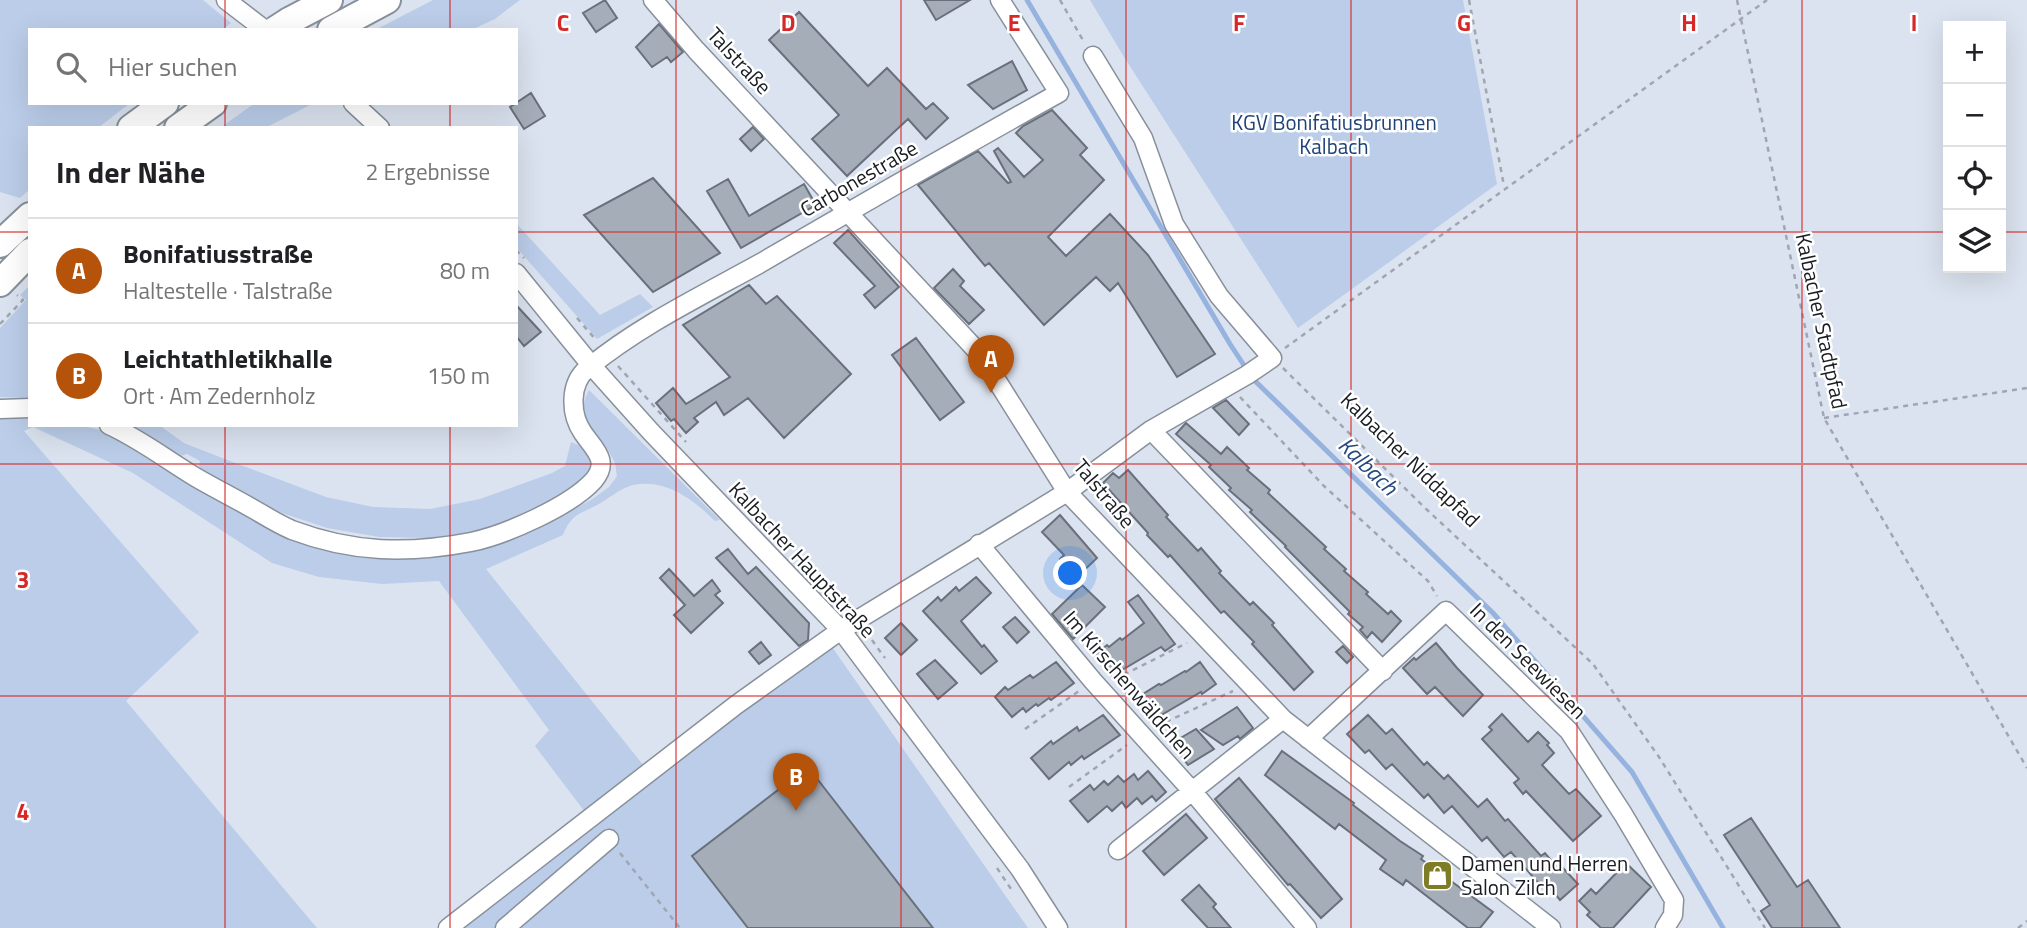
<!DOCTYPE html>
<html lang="de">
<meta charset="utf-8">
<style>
body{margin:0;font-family:"Titillium Web",sans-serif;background:#f2f2f2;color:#202124}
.controls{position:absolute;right:21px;top:21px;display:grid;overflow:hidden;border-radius:0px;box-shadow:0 7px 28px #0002}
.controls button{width:63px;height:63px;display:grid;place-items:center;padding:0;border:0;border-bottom:2px solid #e0e0e0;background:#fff;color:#202124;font:35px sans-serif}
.you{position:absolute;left:1071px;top:574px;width:24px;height:24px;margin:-18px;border:5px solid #fff;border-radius:50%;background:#1a73e8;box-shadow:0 0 0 10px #1a73e833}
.badge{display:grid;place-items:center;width:46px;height:46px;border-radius:50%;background:#b45309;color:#fff;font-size:23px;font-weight:700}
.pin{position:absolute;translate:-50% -58px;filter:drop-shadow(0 2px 4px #0008)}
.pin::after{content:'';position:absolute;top:37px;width:24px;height:21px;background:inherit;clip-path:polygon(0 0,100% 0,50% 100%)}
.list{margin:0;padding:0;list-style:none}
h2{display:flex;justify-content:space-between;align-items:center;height:91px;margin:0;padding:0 28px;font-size:30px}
h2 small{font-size:23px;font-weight:400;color:#757577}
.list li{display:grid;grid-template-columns:46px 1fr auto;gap:21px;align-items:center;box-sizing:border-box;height:105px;padding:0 28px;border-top:2px solid #e0e0e0}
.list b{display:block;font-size:26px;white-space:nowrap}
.list p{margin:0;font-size:23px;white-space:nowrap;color:#757577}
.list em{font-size:23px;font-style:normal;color:#757577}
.icon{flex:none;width:38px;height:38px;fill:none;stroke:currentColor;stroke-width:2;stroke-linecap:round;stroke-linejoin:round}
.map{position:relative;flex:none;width:2027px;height:928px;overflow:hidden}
.search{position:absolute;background:#fff;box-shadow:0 7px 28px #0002;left:28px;top:28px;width:490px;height:77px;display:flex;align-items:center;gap:18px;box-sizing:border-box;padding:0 24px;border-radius:0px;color:#757577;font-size:26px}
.panel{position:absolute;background:#fff;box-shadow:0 7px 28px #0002;left:28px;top:126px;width:490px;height:301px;border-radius:0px}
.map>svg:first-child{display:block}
</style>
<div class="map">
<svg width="2027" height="928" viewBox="0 0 2027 928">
<rect width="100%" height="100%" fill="#dbe3f0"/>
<path fill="#bbcde9" d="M0,0H203L231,23L222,30H30V103H130L98,128H30V189L20,198L0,192Z
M433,0H520L495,19L471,30H375Z
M1090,0H1463L1497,184L1298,328L1124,57Z
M255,103H314L265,128H220Z
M516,223L600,315L640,294L653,307L597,339L516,247Z
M30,285V398L0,397V328L26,300L20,295Z
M589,390L720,520L715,521C693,499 665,478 633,485C621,488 609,498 599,504C579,515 572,513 563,535L486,569L644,766L585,812L535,746L549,730L439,581L382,584L319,577L272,563L133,473L33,427L24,431L199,632L126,701L317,928H0V413L30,414V425H80L112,433L331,548L493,545L540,526L591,500L609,487L617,476C616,471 616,463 613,459C599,430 568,432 589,390Z
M129,425H159L184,443L230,461L326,497L373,507L430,509L480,499L552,473L565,466L571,442L585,448L597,465L579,485L524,517L476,531L429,538L379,537L327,528L279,512L204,475L199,466L200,461L187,454L174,458Z
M830,644L1028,928H451Z"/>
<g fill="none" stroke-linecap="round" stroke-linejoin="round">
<path stroke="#96b2de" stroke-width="5" d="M1027,0L1230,344L1253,379L1493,613L1632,772L1723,928"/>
</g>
<path fill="#a5adb9" stroke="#69707b" stroke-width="2" d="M605,0L617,18L596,32L583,13Z
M924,0H970L936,20Z
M799,12L868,86L887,68L926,109L933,103L948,118L926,139L908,119L847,176L812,139L839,115L769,40Z
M659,24L683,52L671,62L667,57L652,67L636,47Z
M1012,61L1027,90L993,109L968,85Z
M531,93L545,116L524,129L510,107Z
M1052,110L1087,148L1080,155L1104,180L1048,237L1066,256L1110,214L1148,255L1215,354L1177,377L1118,283L1110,291L1096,277L1044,325L989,263L985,266L918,185L978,151L1008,183L1011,182L994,151L998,148L1024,177L1043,160L1016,133L1023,126Z
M753,127L764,139L751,151L740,139Z
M653,178L720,253L653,292L584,215Z
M728,179L749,216L804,184L816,205L741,248L707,191Z
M848,230L899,287L875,308L864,295L875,286L834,243Z
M953,269L964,281L960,286L984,310L969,324L934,288Z
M749,285L766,304L777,296L851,374L784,438L748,398L724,415L716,402L694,418L698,422L686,433L674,419L671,421L656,403L673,388L686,404L730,377L683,325Z
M516,305L541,332L524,346L516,336Z
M916,338L964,402L940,420L892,355Z
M1226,400L1249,424L1239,435L1213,408Z
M1186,423L1221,454L1227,447L1249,468L1247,470L1270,490L1268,493L1326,547L1324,549L1346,569L1344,571L1368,592L1366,594L1388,614L1391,611L1401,621L1382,642L1372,632L1367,638L1360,630L1363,627L1348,614L1350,612L1285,547L1286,546L1250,512L1252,510L1229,490L1231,488L1209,467L1211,465L1176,434Z
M1128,470L1168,515L1166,517L1198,551L1201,548L1221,571L1219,573L1250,605L1253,602L1274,623L1272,625L1313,672L1294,690L1252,644L1254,642L1224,611L1221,613L1170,555L1168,557L1147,535L1148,533L1103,483L1113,473L1119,478Z
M1060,515L1097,558L1077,577L1060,559L1064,555L1042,532Z
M728,549L748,574L756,567L809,623L808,640L799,646L716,558Z
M669,569L694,596L712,580L720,591L715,595L723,603L691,633L674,615L685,605L660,578Z
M976,577L991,593L961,621L982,647L984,645L997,661L981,674L923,611L938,597L941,601L956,587L959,591Z
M1082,585L1105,607L1073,639L1052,614Z
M1138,595L1175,644L1165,651L1161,647L1112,676L1096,654L1107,645L1109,647L1120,638L1122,640L1144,623L1128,602Z
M1015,617L1029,632L1017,643L1003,627Z
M901,623L917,640L901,655L885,638Z
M761,642L771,655L759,664L749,652Z
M1436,643L1457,668L1483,695L1463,716L1435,687L1427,694L1403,668L1414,658L1416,660Z
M1343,646L1353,657L1347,663L1336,652Z
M935,660L957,683L938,699L917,674Z
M1056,662L1074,683L1051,700L1049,698L1038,706L1036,704L1026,712L1023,708L1012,717L995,697L1005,687L1008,690L1030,675L1033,678Z
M1200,662L1216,684L1202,694L1201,692L1151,721L1135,699L1159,684L1161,685L1185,671L1186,672Z
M1237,707L1253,728L1240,739L1238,736L1223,745L1201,730Z
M1502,714L1528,742L1538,732L1549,743L1547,745L1554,753L1542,765L1569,794L1576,789L1601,816L1573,841L1526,791L1523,794L1514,783L1519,779L1482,739L1492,730L1489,727Z
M1103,715L1120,735L1084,759L1082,756L1071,765L1069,762L1049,779L1031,758L1051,741L1053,744L1077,727L1079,731Z
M1368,715L1386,734L1392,729L1424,765L1427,762L1444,779L1448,775L1478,807L1487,799L1505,821L1508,819L1541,856L1545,853L1560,871L1563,868L1578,884L1560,900L1546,883L1542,887L1511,852L1504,857L1487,837L1482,841L1452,806L1444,813L1428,794L1424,798L1392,764L1386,769L1369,750L1365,753L1347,734Z
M1196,729L1214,749L1188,765L1172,743Z
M1282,751L1354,803L1353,805L1400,841L1423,856L1421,859L1493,912L1480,928H1468L1406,880L1403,885L1380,869L1386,860L1339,824L1335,829L1265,775Z
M808,767L933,928H748L692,856Z
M1148,771L1166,792L1156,801L1152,796L1142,804L1137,798L1126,808L1122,802L1112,811L1107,806L1088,822L1070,801L1090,785L1094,790L1104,781L1108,785L1118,776L1124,782L1134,774L1138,780Z
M1239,778L1342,899L1321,918L1290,884L1288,885L1215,799Z
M1186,814L1207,838L1164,875L1143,851Z
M1751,818L1797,887L1808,880L1840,928H1772L1761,911L1770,905L1724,835Z
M1626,863L1651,887L1613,928H1601L1587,915L1590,912L1579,901L1591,889L1596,894Z
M1199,885L1216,904L1213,907L1231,928H1208L1182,900Z"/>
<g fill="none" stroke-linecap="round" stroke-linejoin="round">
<defs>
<path id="minor" d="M226,0L265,30
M653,0L696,50L980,354L1067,492L1283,719L1551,928
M353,103L380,128
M516,273L591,365L651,432L841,630L1020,869L1058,928
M0,409L30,408
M109,425C140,439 167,460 197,478C216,489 236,499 255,510C267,517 280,525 292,530C353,553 408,554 471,542C505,535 571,506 594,480C610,461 594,449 583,433C570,414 569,383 588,368C639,326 701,296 759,264C858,206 958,149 1059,93L1000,0
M1151,430L1383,671
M979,544L1093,681L1193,792L1307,928
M1308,739L1446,611L1569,731L1623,814L1674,900L1673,915L1665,928
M1118,850L1283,719
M448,928L736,705L841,630L1067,492L1151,430L1247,375L1272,358L1219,296L1174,224L1143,138L1093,56
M505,928L609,839"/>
<path id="highway" d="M289,21L329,0
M331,30L387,0
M131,128L165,103
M178,128L213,103
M0,244L30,216
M0,283L30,252"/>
</defs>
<use href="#minor" stroke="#88909b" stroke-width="21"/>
<use href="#highway" stroke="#88909b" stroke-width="30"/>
<path stroke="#a0a6b1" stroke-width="2.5" stroke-dasharray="5 5" stroke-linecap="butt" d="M1060,0L1084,42
M1469,0L1504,186
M1737,0L1824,418L2027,768
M516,250L524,258
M577,318L596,340
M0,324L23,300L17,295
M1285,348L1767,0
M618,366L686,442
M1283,368L1424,507L1593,664L1659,757L1765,928
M1240,397L1324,486L1428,581L1437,596
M1824,418L2027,388
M866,632L885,658
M1115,679L1187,643
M1157,726L1233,691
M1025,729L1079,691
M1069,787L1127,745
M620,853L680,928
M997,868L1013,892
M2018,928L2027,921"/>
<use href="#minor" stroke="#fff" stroke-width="18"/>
<use href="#highway" stroke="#fff" stroke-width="26"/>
<defs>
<path id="highway-bridge" d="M275,30L289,21"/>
</defs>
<use href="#highway-bridge" stroke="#88909b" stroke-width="30" stroke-linecap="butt"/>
<use href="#highway-bridge" stroke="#fff" stroke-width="26"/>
</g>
<path fill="none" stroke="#d62828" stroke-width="2" stroke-opacity="0.55" d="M225,0V30M450,0V30M676,0V928M901,0V928M1126,0V928M1351,0V928M1577,0V928M1802,0V928M225,103V128M450,103V128M0,232H30M516,232H1948M2001,232H2027M225,425V928M450,425V928M0,464H2027M0,696H2027"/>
<defs>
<symbol id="shop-square" viewBox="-11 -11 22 22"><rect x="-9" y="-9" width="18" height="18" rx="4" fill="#7e7c24" stroke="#fff"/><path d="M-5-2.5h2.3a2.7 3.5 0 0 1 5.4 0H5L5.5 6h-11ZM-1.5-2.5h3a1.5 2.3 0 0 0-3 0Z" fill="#fff"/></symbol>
</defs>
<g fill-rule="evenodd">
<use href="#shop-square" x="1420" y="858" width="35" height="35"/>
</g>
<g text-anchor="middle" stroke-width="5" stroke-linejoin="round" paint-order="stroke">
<g font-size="21" fill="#191c21" stroke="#fff">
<text transform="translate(739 61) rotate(47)" y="7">Talstraße</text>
<text transform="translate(859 179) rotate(-30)" y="7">Carbonestraße</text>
<text transform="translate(1821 321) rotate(78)" y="7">Kalbacher Stadtpfad</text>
<text transform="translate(1410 460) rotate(44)" y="7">Kalbacher Niddapfad</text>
<text transform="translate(1104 494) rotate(50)" y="7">Talstraße</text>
<text transform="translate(802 560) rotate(47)" y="7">Kalbacher Hauptstraße</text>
<text transform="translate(1528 661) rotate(45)" y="7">In den Seewiesen</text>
<text transform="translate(1129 685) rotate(49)" y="7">Im Kirschenwäldchen</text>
</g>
<g font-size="21" fill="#1e4278" stroke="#fff">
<text x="1334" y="130">KGV Bonifatiusbrunnen<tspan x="1334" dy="24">Kalbach</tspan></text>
</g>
<g font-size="21" fill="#191c21" stroke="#fff" text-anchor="start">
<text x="1461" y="871">Damen und Herren<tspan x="1461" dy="24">Salon Zilch</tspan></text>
</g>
<g font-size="23" font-style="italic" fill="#25497f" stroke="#fff">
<text transform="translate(1368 466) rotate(44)" y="8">Kalbach</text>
</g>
</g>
<g font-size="23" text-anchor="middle" font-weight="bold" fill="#d62828" stroke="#fff" stroke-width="5" stroke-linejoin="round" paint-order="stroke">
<text x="563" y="31">C</text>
<text x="788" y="31">D</text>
<text x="1014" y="31">E</text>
<text x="1239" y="31">F</text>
<text x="1464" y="31">G</text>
<text x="1689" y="31">H</text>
<text x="1914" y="31">I</text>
<text x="23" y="588">3</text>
<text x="23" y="820">4</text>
</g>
</svg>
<div class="controls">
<button>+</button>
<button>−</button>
<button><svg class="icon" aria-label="locate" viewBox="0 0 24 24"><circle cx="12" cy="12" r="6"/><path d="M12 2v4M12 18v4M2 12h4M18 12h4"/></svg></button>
<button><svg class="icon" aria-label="layers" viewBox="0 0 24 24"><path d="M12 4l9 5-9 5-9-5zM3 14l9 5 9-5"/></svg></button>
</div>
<div class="you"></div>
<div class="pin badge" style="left:991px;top:393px">A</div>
<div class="pin badge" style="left:796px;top:811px">B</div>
<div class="search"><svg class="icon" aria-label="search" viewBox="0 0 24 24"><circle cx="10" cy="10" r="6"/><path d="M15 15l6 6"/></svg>Hier suchen</div>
<section class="panel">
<h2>In der Nähe<small>2 Ergebnisse</small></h2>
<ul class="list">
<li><span class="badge">A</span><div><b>Bonifatiusstraße</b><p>Haltestelle · Talstraße</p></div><em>80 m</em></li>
<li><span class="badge">B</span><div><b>Leichtathletikhalle</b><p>Ort · Am Zedernholz</p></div><em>150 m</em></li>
</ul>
</section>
</div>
